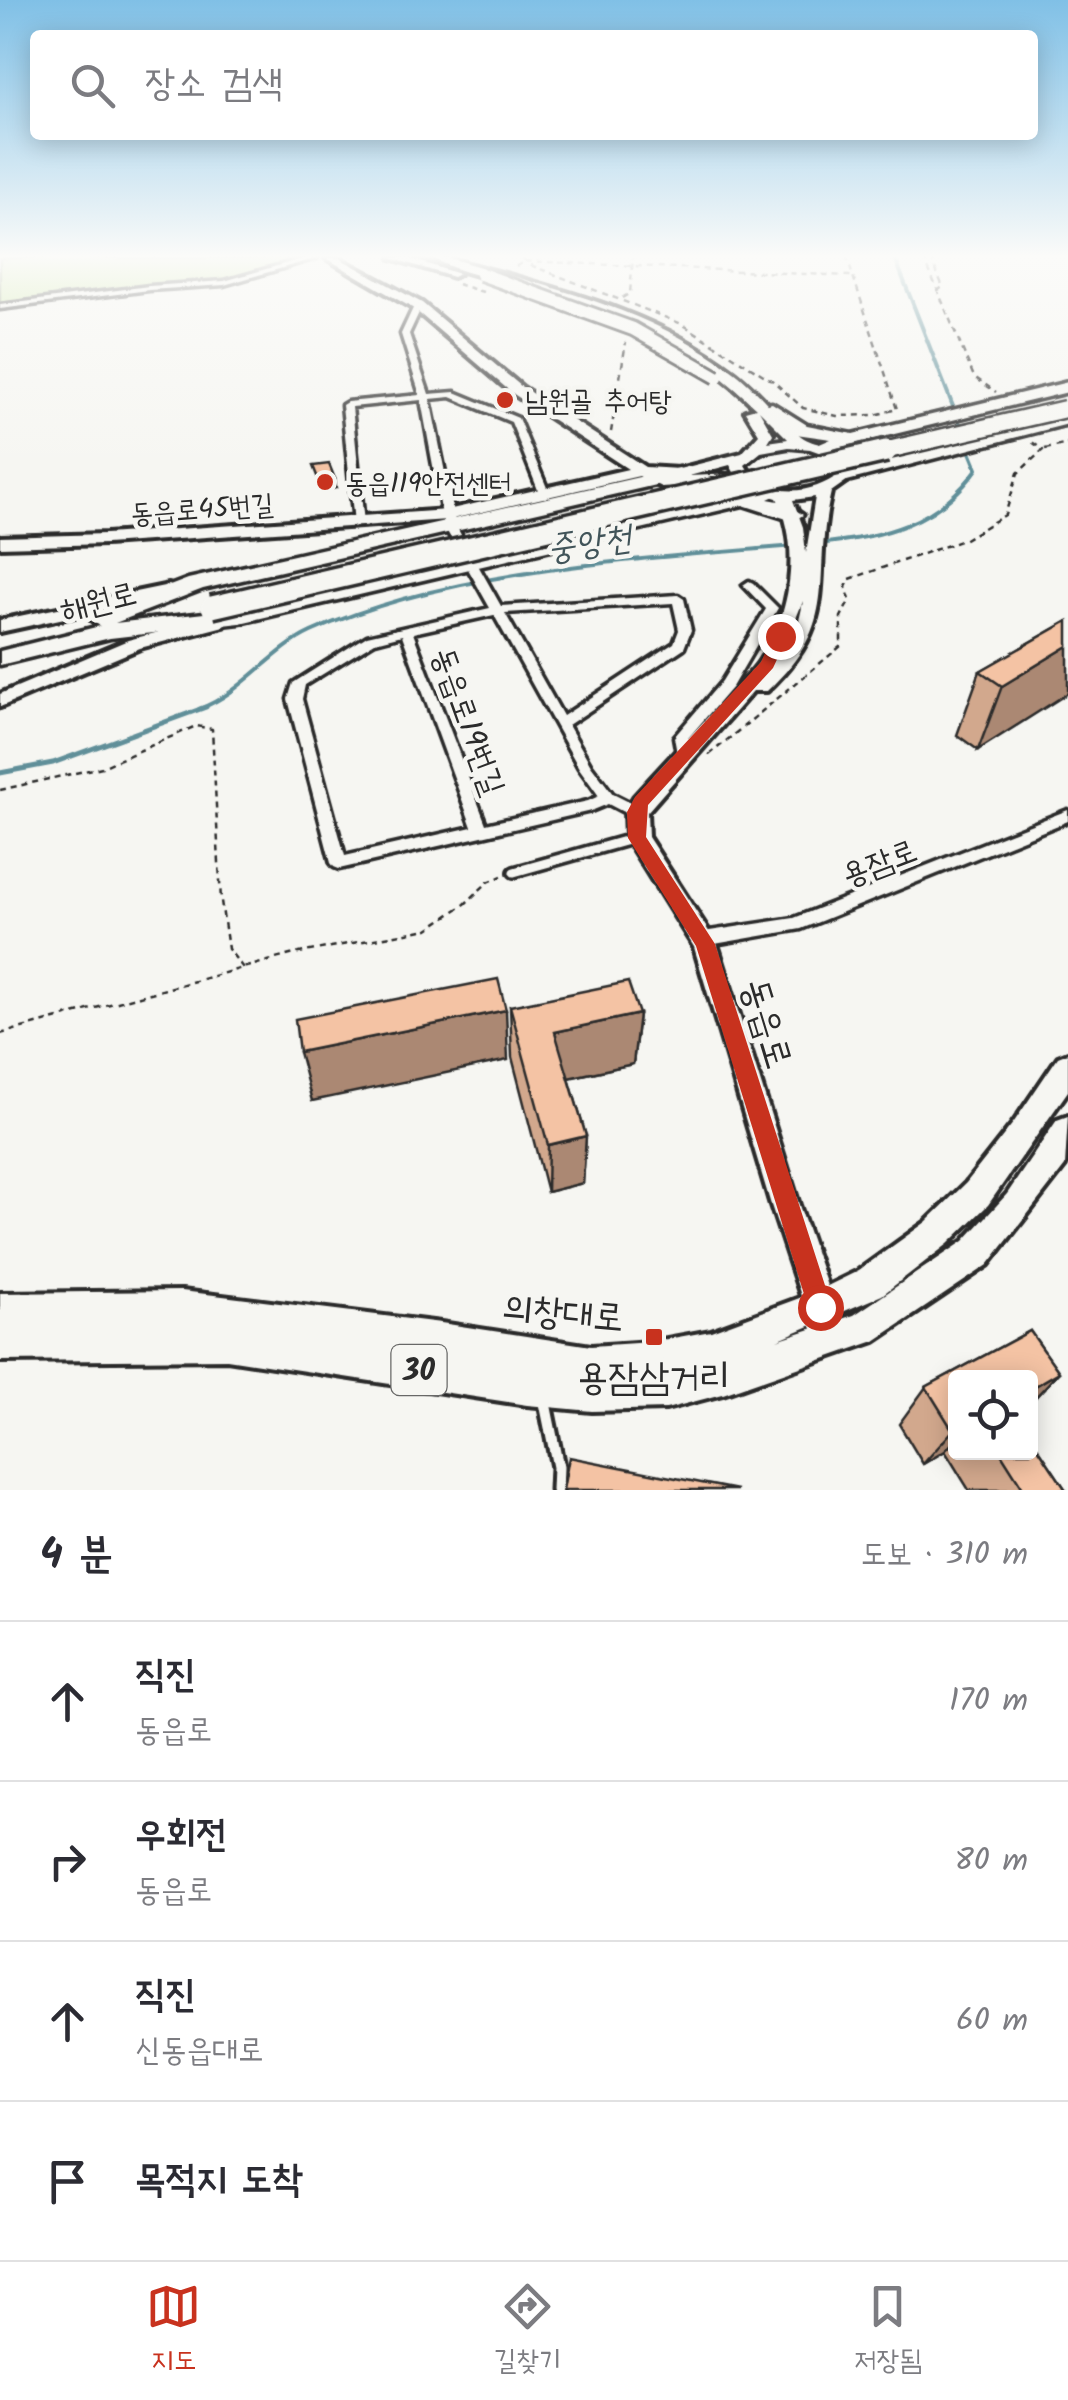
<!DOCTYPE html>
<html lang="ko">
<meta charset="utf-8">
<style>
body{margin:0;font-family:Kalam,"Poor Story",sans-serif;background:#f2f2f3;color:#2b2b33}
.controls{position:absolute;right:30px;bottom:30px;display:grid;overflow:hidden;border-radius:10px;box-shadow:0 5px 25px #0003}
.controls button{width:90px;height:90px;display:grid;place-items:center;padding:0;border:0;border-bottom:2px solid #e1e1e2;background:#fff;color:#2b2b33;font:50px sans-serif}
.stop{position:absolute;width:30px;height:30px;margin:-22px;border:8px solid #c8321e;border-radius:50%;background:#fff}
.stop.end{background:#c8321e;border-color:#fff;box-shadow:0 2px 10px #0008}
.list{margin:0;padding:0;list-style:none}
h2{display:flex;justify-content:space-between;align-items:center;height:130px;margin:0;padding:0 40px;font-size:42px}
h2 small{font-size:32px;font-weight:400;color:#7c7c81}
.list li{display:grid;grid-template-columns:65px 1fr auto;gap:30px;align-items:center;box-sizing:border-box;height:160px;padding:0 40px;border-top:2px solid #e1e1e2}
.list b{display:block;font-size:38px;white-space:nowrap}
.list p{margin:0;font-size:32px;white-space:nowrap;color:#7c7c81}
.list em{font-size:32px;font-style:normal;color:#7c7c81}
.icon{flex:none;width:55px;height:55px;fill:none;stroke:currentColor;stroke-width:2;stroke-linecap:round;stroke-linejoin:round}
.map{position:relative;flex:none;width:1068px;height:1490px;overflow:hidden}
.search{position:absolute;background:#fff;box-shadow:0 5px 25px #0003;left:30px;right:30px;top:30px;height:110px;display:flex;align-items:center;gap:25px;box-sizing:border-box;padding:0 35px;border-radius:10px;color:#7c7c81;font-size:38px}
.sheet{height:770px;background:#fff}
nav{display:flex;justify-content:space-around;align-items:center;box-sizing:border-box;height:140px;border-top:2px solid #e1e1e2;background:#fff;font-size:28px;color:#7c7c81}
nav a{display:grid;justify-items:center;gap:5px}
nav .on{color:#c8321e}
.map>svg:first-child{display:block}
</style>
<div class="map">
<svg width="1068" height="1490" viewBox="0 0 1068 1490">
<rect width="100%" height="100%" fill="#f6f6f2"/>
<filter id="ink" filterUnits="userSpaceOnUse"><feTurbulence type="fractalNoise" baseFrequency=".01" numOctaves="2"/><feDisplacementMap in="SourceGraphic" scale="20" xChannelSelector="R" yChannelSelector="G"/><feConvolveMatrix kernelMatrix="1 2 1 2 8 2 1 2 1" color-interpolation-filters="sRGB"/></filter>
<g filter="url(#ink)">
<path fill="#c9e69d" stroke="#7a8864" stroke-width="2.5" d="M0,258H295L269,270L228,279L0,303Z"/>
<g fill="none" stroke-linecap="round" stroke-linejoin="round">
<path stroke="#608f99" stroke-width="4" d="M895,258L961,427
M817,544C881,538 938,524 977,469L968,447
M199,709C243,693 270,651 311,632C451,568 643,559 796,546"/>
<path stroke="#608f99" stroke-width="5" d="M0,773L53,763L206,707"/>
<defs>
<path id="lane-far1" d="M514,872L635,838"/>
<path id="lane" d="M544,1398L558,1467L557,1490"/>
<path id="street" d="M305,258H317L224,285L149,290L0,309V305L149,286L224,281Z
M415,304L422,306L409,334L429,394L455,392L518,418L550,495L545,498L540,495L511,422L451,397L430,399L456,526L501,606L678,595L684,599L691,630L684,648L568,725L591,765L613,794L641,808L643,812L641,816H631L608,804L591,811L339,869L334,867L331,863L288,699L293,683L367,636L490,608L444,526L421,400L352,407L364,523L359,526L354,523L342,405L347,402L420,395L401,334ZM673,603L679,630L674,643L563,716L505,613ZM494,615L579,768L599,796L588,801L486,824L413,633ZM402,635L472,827L345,856L302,699L305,685L375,642Z
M749,581L753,583L778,608L732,687L688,738L690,756L688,759H678L674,737L722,681L766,609L743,585Z
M1068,810V821L801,929L703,946L697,944L695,939L697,934L703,932L794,918Z"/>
<path id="secondary" d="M326,258H339L422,303L522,387L645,467L679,469L742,453L759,434L745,411L756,408C686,339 619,316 527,288C500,280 454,272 433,258H449C547,287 651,308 734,372C758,390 777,417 801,436C814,446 835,444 849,456L855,475L831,492C810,581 844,619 767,691H753L647,812L648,837L717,944L799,1205L845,1338L841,1349L830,1353L819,1349L815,1338L771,1205L694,947L626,838L625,812L634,797C663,765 693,733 723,701C735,688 751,675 760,661C790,616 802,548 777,498L751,490L741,482L661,487L639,476L447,520L106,544L0,547V537L106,534L447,510L628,469L512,393L414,309ZM759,410L788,439L768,442L773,434ZM789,447L810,449L835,458L839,474C811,496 764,499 745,465L761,452ZM730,465L735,474L689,476ZM815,497L806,553L803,527L793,500ZM803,601C800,623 793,640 780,658Z
M391,258H408L459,274L453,277Z
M169,585L178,590L175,594L0,632V620Z
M218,617L224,618L227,622L224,626L140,648L0,707V694L128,640Z"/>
<path id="primary" d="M1068,1053V1091L988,1205L948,1244L882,1295L777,1340L854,1315L964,1241L1007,1194L1057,1120L1068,1116L1065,1166L988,1265L875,1341L723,1394L666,1409L592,1411L527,1405L227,1359L0,1361V1293L182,1291L441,1323L591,1346L651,1342L711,1331L813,1293L858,1271L926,1222L966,1183L1014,1122L1058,1057Z"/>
<path id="highway" d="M1068,382V392L824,451L815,446L831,439L796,434L757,407L772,403L807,425L853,434Z
M1068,414V424L847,481L838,475L840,471Z
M679,468L688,474L686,478L203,589L115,623L240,609L773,486L783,492L768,499L784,502L803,515L793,521L743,505L240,623L110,638L0,665V651L100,626L91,620L94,615L188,579Z"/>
</defs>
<use href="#lane-far1" stroke="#2b2b2b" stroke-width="16"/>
<use href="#lane" stroke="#2b2b2b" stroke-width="19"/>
<use href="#street" stroke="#2b2b2b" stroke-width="7"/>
<use href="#secondary" stroke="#2b2b2b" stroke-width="8"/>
<use href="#primary" stroke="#2b2b2b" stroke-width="8"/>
<use href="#highway" stroke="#2b2b2b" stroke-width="7"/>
<path stroke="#2b2b2b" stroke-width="2.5" stroke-dasharray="6 5" stroke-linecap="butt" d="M522,258L533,266L682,324L773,381L803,408L837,416L875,415L897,409L847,258
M924,258L974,377L996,392
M931,258L943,287L937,291
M516,266L526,261L851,276
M457,284L483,292
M622,298L630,293L633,258
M611,432L626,342
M1045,449L1068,444
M709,755L841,646V617L850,600L846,587L850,579L963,540L1005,515L1018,473L1043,450L1032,442
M0,790L102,767L196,726L212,729L221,901L228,949L243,968
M0,1034L294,954L428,929L465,904L488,882L502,876"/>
<use href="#lane-far1" stroke="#f6f6f2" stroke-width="9"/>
<use href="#lane" stroke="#f6f6f2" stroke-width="11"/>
<use href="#street" fill="#f6f6f2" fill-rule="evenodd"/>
<use href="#secondary" fill="#f6f6f2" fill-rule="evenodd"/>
<use href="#primary" fill="#f6f6f2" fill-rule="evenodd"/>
<use href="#highway" fill="#f6f6f2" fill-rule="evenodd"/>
<defs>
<path id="secondary-bridge" d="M481,274L633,329L717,377"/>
<path id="highway-bridge-far1" d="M875,453L1065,409"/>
<path id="highway-bridge" d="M212,607L886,451"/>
</defs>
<use href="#secondary-bridge" stroke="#2b2b2b" stroke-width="18" stroke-linecap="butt"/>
<use href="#highway-bridge-far1" stroke="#2b2b2b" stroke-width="21" stroke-linecap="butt"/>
<use href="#highway-bridge" stroke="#2b2b2b" stroke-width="28" stroke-linecap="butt"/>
<use href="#secondary-bridge" stroke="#f6f6f2" stroke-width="12"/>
<use href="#highway-bridge-far1" stroke="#f6f6f2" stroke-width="16"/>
<use href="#highway-bridge" stroke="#f6f6f2" stroke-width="21"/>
</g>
<path fill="#d2a88d" stroke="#2b2b2b" stroke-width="2.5" d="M1068,621L978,750L957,735L980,671Z
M510,1006L639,1014L633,1064L569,1078L586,1136L583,1183L547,1192L512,1057Z
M1030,1331L1059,1372L1030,1403V1378H956V1452H1030V1436L1066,1490H969L945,1451L923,1464L899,1424L926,1387Z"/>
<path fill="#ab8873" stroke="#2b2b2b" stroke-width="2.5" d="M335,479L336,488L320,491L319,481Z
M1068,646V693L978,750L1002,686Z
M506,1010L508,1060L312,1101L299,1052Z
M639,1014L633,1064L554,1081L555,1032Z
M586,1136L583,1183L547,1192L548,1145Z
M1059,1372L1030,1403V1389Z
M956,1427V1439L945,1451L923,1464Z"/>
<path fill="#f4c3a4" stroke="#2b2b2b" stroke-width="2.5" d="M329,464L335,479L319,481L313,466Z
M1068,621V646L1002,686L980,671Z
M498,979L506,1010L299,1052L295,1019Z
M628,982L639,1014L555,1032L586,1136L548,1145L510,1006Z
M1030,1331L1059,1372L1030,1389V1378H956V1427L952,1429L926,1387Z
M1030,1436L1066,1490H1024L1000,1452H1030Z
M569,1457L737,1490H563Z"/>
</g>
<linearGradient id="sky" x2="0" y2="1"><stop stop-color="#80c0e6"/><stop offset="0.55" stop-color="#fbfbf9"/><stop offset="1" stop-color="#fbfbf9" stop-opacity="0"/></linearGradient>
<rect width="1068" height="466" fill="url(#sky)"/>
<path fill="#c8321e" d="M780,632L788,636L773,668L648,805L646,837L715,944L832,1307L829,1316L820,1319L811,1316L808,1307L696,946L628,838L627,812L635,797L761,662L773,636Z"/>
<g fill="#c8321e" stroke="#f6f6f2" stroke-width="4">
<circle cx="505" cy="400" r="10"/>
<circle cx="325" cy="482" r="10"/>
<rect x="644" y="1327" width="20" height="20" rx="5"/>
</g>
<g text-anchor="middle" stroke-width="9" stroke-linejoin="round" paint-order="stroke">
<g font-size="28" fill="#2b2b2b" stroke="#f6f6f2" text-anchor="start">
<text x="525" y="410">남원골 추어탕</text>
<text x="345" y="492">동읍119안전센터</text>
</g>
<g font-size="28" fill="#2b2b2b" stroke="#f6f6f2">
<text transform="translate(202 508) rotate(-4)" y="10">동읍로45번길</text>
</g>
<rect fill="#f6f6f2" stroke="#686867" stroke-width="2.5" x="391.5" y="1345" width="55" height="50" rx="8"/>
<g font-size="30" font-weight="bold" fill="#2b2b2b">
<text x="419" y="1380">30</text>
</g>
<g font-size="32" fill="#2b2b2b" stroke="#f6f6f2">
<text transform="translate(98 601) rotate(-14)" y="11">해원로</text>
<text transform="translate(469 721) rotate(70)" y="11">동읍로19번길</text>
<text transform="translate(879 862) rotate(-21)" y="11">용잠로</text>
</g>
<g font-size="35" font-style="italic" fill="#415459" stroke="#f6f6f2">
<text transform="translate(589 542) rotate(-8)" y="12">중앙천</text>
</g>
<g font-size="38" fill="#2b2b2b" stroke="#f6f6f2">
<text transform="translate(768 1023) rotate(73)" y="13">동읍로</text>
<text transform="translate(563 1312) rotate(5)" y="13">의창대로</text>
</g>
<g font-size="38" fill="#2b2b2b" stroke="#f6f6f2">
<text x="654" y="1389">용잠삼거리</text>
</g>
</g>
</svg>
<div class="controls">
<button><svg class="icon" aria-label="locate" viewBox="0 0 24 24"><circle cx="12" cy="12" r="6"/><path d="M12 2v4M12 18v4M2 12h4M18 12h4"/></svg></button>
</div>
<div class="stop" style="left:820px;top:1307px"></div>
<div class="stop end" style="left:780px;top:636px"></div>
<div class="search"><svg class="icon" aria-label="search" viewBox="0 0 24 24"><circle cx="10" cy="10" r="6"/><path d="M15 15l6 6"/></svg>장소 검색</div>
</div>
<section class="sheet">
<h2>4 분<small>도보 · 310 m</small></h2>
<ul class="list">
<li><svg class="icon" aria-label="ahead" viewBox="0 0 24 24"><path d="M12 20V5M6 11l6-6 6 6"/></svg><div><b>직진</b><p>동읍로</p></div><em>170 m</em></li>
<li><svg class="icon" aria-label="right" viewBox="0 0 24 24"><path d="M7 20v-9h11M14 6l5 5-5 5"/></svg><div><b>우회전</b><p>동읍로</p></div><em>80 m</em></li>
<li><svg class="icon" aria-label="ahead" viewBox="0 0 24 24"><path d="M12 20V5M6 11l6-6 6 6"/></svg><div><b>직진</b><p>신동읍대로</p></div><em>60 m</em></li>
<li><svg class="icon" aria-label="arrive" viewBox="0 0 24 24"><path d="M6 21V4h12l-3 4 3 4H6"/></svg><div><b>목적지 도착</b></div></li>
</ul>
</section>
<nav>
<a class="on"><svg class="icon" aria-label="map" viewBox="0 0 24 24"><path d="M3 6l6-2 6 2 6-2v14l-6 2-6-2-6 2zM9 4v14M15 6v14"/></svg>지도</a>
<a><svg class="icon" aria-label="directions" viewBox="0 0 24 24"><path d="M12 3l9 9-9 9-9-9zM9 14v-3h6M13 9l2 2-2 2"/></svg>길찾기</a>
<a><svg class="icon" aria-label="saved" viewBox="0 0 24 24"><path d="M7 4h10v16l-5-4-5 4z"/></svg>저장됨</a>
</nav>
